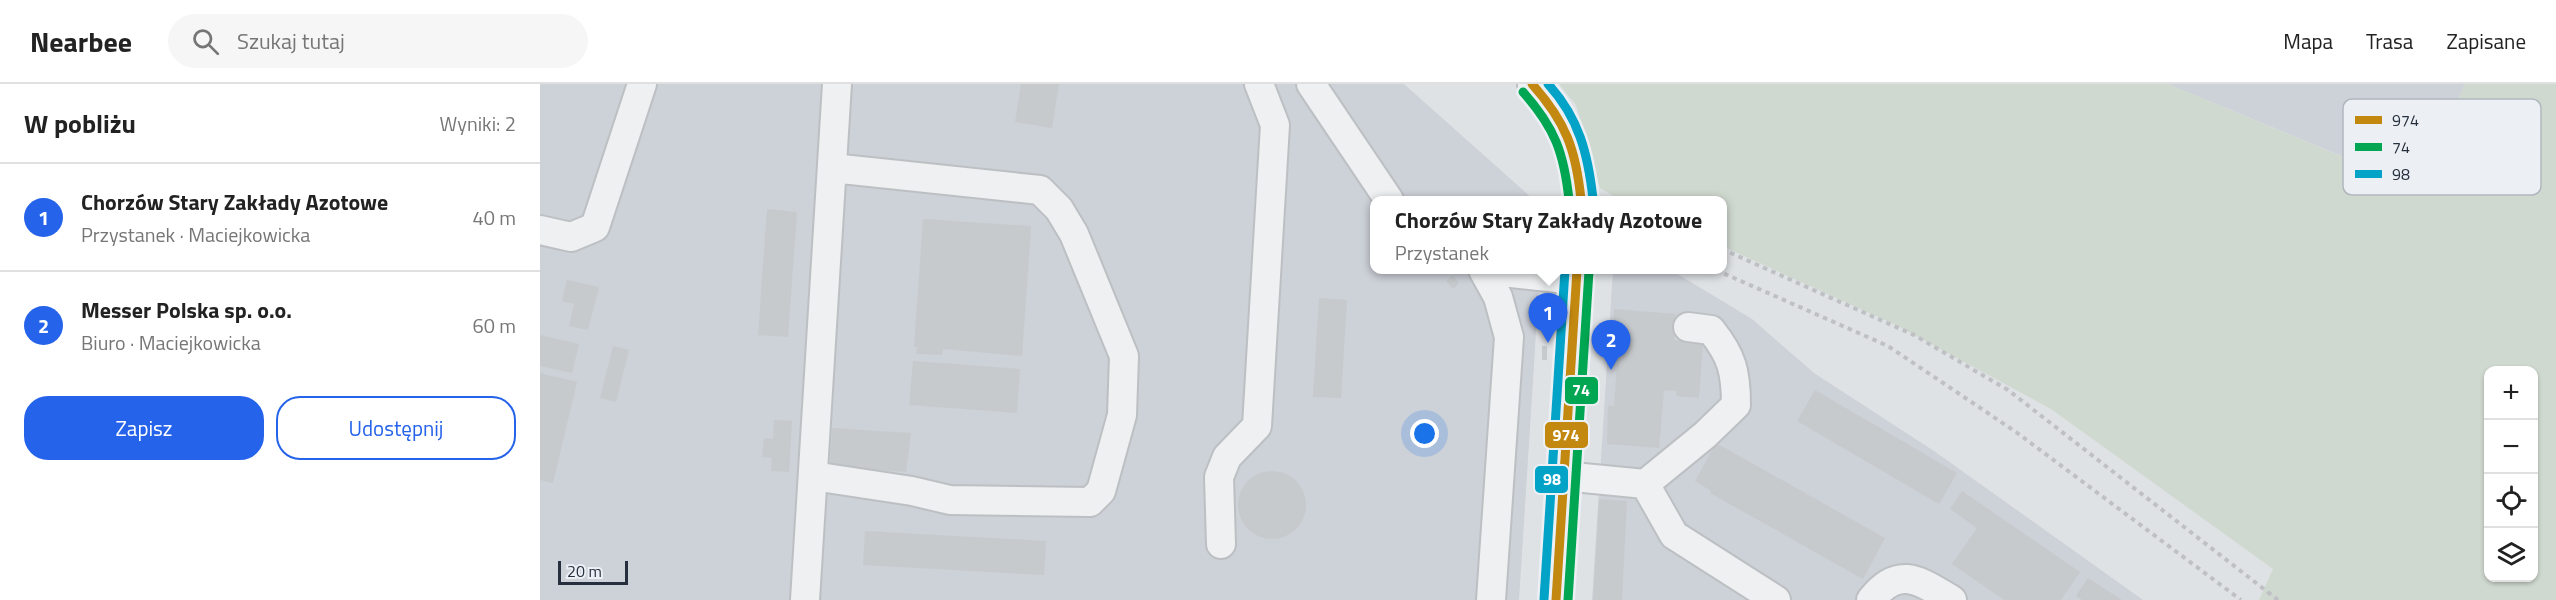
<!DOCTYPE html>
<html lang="pl">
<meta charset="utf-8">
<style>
body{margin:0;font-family:"Titillium Web",sans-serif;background:#f6f6f6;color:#222}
.controls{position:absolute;right:18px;bottom:18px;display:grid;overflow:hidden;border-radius:12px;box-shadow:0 2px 4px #0004}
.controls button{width:54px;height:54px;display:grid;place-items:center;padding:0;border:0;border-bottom:2px solid #e0e0e0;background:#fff;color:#222;font:30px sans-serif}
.scale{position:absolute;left:18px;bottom:15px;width:70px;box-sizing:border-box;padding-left:6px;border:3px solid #262f3d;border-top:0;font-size:16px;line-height:21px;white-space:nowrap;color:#262f3d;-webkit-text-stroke:4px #ecf0f5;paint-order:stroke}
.you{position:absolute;left:885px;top:350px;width:21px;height:21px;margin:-15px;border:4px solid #fff;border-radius:50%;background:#1a73e8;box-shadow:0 0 0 9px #1a73e833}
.badge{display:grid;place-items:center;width:39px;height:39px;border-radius:50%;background:#2563eb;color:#fff;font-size:20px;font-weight:700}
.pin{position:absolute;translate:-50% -50px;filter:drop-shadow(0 2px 3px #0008)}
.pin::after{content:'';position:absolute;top:32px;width:21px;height:18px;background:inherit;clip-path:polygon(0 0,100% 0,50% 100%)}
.popup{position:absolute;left:830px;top:112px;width:357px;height:78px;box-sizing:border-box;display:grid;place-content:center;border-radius:12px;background:#fff;filter:drop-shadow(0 2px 4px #0005);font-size:20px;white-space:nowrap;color:#767676}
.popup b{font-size:22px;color:#222}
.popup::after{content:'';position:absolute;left:50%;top:100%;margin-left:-12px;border:12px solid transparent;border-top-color:#fff}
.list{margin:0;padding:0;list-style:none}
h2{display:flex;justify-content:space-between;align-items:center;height:78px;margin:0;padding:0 24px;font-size:26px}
h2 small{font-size:20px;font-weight:400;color:#767676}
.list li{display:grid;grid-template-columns:39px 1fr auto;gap:18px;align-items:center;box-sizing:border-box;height:108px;padding:0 24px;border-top:2px solid #e0e0e0}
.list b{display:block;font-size:22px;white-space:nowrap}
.list p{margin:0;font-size:20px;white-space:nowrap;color:#767676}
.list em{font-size:20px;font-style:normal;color:#767676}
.actions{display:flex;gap:12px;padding:18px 24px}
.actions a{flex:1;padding:14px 0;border:2px solid #2563eb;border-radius:24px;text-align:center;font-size:21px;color:#2563eb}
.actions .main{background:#2563eb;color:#fff}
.icon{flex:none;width:33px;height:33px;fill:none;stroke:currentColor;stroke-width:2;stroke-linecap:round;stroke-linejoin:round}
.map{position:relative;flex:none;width:2016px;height:516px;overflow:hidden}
header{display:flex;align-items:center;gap:36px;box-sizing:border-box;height:84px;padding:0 30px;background:#fff;border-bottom:2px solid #e0e0e0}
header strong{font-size:28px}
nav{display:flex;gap:33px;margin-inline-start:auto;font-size:21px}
.search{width:420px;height:54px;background:#f6f6f6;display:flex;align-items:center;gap:15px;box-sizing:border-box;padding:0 21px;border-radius:33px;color:#767676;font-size:22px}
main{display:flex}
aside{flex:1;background:#fff}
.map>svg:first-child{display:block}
</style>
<header>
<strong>Nearbee</strong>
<div class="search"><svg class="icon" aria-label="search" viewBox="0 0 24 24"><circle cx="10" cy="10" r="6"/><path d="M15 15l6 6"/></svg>Szukaj tutaj</div>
<nav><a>Mapa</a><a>Trasa</a><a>Zapisane</a></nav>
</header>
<main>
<aside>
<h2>W pobliżu<small>Wyniki: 2</small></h2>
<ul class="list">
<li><span class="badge">1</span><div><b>Chorzów Stary Zakłady Azotowe</b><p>Przystanek · Maciejkowicka</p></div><em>40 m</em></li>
<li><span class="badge">2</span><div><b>Messer Polska sp. o.o.</b><p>Biuro · Maciejkowicka</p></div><em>60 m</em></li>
</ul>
<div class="actions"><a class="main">Zapisz</a><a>Udostępnij</a></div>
</aside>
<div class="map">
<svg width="2016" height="516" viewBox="0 0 2016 516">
<rect width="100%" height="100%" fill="#dfe2e5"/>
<path fill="#cdd1d8" d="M0,0H864L994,116H834V186H1000L979,516H0Z
M1628,0H1925L1876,103Z
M1073,186H1131L1212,235L1274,289L1394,367L1603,516H1052Z"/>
<path fill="#d0d9d0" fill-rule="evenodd" d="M1019,0H1628L1875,103L1925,0H2016V516H1719L1733,485L1511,325L1358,242L1182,162V116H1080L1060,104L1036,21ZM1948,286H1994V494H1948Z"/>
<path fill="#c7cacd" d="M481,0H519L512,44L475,38Z
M227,125L257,128L248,253L218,251Z
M383,135L491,142L482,272L403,265L402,271L376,270L377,263H374Z
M913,191L919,199L913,205L906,197Z
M27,196L59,203L48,246L29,242L34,220L22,217Z
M779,214L807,216L801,314L773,313Z
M1074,225L1136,230L1134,256L1163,258L1159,314L1136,312L1137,307L1124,306L1119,364L1067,360L1068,322H1074L1079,252L1073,251Z
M0,251L39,260L32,289L0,282Z
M73,262L89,266L76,318L60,314Z
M1002,262H1007V276H1002Z
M373,277L480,285L477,329L369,321Z
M0,289L37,298L13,399L0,396Z
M1275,306L1417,389L1399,420L1257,337Z
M234,336L252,337L249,388L231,387L232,374L222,373L224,354L233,355Z
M292,344L371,349L366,388L290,383Z
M1176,359L1345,454L1323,495L1170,409L1171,407L1155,397Z
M698 421a34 34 0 1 1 68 0a34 34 0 1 1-68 0Z
M1422,407L1540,488L1521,516H1464L1412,480L1437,444L1410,425Z
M1059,415L1087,417L1082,516H1053Z
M325,447L506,457L504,491L323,481Z
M1548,494L1582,516H1542L1536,512Z"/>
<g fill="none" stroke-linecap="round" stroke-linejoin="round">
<defs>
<path id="minor" d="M771,0L849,116
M992,0C1030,40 1036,62 1041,116
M0,146L31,153L55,143L102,0
M943,186L958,213L969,253L951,516
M944,186L1036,196
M273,392L372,407L410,416L550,418L561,407L582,331L584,272L534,150L519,125L500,106L292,84
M1023,392L1105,400L1134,451L1236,516
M1105,400L1165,351L1196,321C1196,288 1192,272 1171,246L1148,243
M681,460L679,393L687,373L717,342L735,41L719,0
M265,516L297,0
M1016,516L1037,186
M1331,516C1359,480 1380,497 1412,516"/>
</defs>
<use href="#minor" stroke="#bdc0c3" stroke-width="32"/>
<path stroke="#bec0c4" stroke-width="4" stroke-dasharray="4.5 4.5" stroke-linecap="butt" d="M1182,165L1374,251L1468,306L1738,516
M1176,186L1348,262L1476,348L1701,516"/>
<use href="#minor" stroke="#eef0f1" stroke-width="28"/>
<defs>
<path id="bus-1" d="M992,0C1026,38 1036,66 1041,116
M1016,516L1037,186"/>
<path id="bus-2" d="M983,8C1015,44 1024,69 1029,116
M1028,516L1049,187"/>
<path id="bus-3" d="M1008,0C1039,34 1048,70 1053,115
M1004,515L1025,186"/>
</defs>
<use href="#bus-1" stroke="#ecf0f5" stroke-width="14"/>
<use href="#bus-2" stroke="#ecf0f5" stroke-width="14"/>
<use href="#bus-3" stroke="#ecf0f5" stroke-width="14"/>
<use href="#bus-1" stroke="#c3880f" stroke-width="9"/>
<use href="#bus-2" stroke="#00a651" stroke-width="9"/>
<use href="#bus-3" stroke="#02a3c7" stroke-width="9"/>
</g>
<rect x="1803" y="15" width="198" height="96" rx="9" fill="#ecf0f5" stroke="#b1b6be" stroke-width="1.5"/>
<rect x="1815" y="32" width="27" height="8" fill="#c3880f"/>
<rect x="1815" y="59" width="27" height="8" fill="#00a651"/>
<rect x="1815" y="86" width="27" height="8" fill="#02a3c7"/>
<g font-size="16" fill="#262f3d">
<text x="1852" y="42">974</text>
<text x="1852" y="69">74</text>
<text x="1852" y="96">98</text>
</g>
<g stroke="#ecf0f5" stroke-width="2">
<rect x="1024" y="292" width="35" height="29" rx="6" fill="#00a651"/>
<rect x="1004" y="337" width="45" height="28" rx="6" fill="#c3880f"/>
<rect x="994" y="381" width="35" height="29" rx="6" fill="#02a3c7"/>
</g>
<g font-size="16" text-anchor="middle" font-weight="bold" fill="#fff">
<text x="1041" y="312">74</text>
<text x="1026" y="357">974</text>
<text x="1012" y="401">98</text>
</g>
</svg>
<div class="controls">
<button>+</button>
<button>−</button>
<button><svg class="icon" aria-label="locate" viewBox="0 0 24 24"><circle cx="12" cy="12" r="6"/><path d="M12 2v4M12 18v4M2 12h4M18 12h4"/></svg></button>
<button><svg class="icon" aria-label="layers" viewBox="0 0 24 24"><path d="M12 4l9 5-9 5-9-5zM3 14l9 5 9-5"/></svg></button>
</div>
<div class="scale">20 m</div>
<div class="you"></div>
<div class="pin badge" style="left:1008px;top:259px">1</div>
<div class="popup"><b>Chorzów Stary Zakłady Azotowe</b>Przystanek</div>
<div class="pin badge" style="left:1071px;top:286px">2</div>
</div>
</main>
